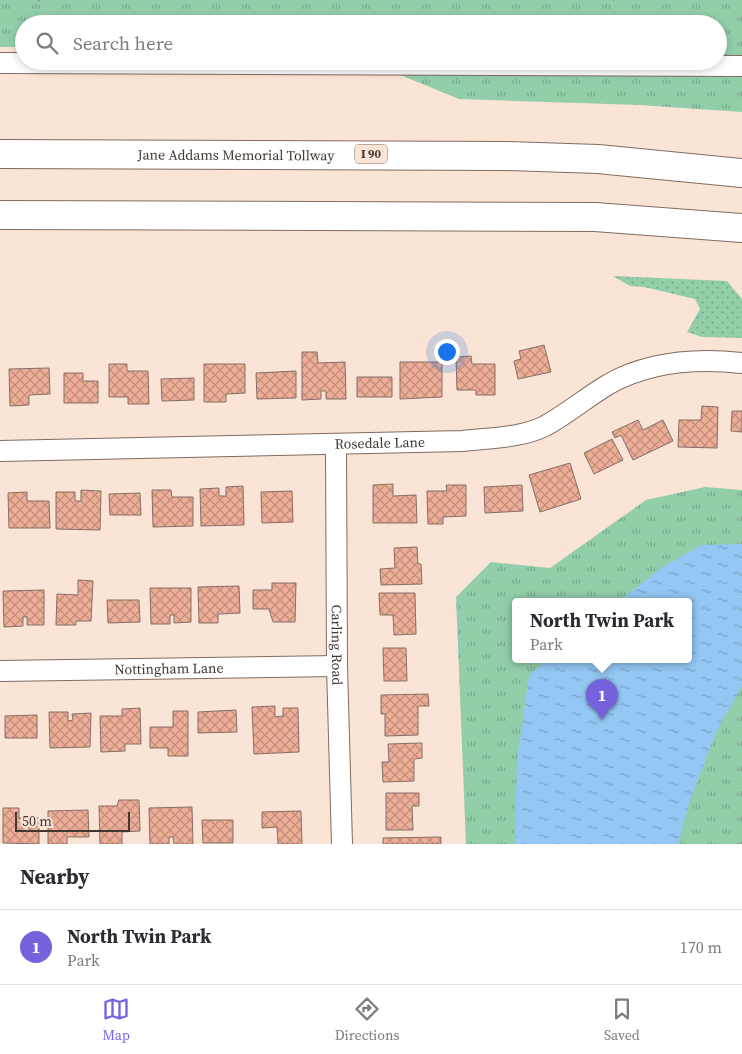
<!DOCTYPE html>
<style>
body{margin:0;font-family:"Source Serif 4",serif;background:#f7f7f7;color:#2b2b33}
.scale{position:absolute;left:15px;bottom:12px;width:115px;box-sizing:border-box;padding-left:5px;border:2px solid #413832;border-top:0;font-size:14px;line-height:18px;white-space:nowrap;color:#413832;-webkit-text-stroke:4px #fae4d5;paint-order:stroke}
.you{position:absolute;left:446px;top:351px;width:18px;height:18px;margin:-12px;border:4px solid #fff;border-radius:50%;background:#1a73e8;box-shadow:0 0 0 8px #1a73e833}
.badge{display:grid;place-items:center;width:32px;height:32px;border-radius:50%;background:#7762dd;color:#fff;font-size:16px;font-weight:700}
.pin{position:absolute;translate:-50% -41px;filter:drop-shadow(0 1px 2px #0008)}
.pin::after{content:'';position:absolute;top:26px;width:18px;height:15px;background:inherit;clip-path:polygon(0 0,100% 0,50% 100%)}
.popup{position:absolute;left:512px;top:598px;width:180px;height:65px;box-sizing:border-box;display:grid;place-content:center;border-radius:5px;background:#fff;filter:drop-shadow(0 1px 4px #0005);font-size:16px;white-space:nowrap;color:#7c7c81}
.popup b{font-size:19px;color:#2b2b33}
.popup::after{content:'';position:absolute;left:50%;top:100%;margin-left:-10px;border:10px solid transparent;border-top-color:#fff}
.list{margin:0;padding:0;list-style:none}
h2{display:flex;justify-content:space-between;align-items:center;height:65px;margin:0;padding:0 20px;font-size:21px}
h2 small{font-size:16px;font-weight:400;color:#7c7c81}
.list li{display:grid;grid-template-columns:32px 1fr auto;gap:15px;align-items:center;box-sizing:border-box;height:75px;padding:0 20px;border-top:1px solid #e1e1e2}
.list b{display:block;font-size:19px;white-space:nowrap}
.list p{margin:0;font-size:16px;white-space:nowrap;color:#7c7c81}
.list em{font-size:16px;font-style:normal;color:#7c7c81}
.icon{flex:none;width:28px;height:28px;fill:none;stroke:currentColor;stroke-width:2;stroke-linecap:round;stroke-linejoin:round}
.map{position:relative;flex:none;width:742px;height:844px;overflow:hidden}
.search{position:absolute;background:#fff;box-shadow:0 2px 8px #0003;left:15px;right:15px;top:15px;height:55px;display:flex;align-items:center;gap:12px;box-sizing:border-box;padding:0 18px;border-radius:28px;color:#7c7c81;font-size:19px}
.sheet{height:140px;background:#fff}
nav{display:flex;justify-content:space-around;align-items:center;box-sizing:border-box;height:70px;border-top:1px solid #e1e1e2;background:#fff;font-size:14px;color:#7c7c81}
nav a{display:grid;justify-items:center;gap:2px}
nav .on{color:#7762dd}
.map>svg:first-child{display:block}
</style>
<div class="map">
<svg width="742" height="844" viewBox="0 0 742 844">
<defs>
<pattern id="grass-dots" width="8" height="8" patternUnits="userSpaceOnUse" patternTransform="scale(1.25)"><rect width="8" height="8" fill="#92ceaa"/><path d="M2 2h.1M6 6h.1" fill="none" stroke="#79a88b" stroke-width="1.8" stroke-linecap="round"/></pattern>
<pattern id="park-tufts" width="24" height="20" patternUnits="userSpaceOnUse" patternTransform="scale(1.25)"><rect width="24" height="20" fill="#92ceaa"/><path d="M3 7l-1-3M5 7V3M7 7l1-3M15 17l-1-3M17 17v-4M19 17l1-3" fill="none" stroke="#79a88b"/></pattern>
<pattern id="water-ripples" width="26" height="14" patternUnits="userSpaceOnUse" patternTransform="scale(1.25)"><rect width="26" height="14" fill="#94c7f3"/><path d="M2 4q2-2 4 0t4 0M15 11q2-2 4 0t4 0" fill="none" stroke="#7aa3c5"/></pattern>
<pattern id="building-cross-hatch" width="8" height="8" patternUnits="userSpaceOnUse" patternTransform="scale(1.25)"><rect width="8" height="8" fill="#edad97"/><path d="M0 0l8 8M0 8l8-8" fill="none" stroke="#c28e7c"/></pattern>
</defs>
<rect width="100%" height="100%" fill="#fae4d5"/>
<path fill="url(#grass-dots)" d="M613,276L727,281L742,299V338L702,337L687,332L700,309L695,299L644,287L630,286Z"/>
<path fill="url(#park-tufts)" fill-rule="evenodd" d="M0,0H742V112L639,105L459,99L366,61H718V24H24V47H0Z
M705,487L742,490V844H466L456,597L491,562L550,568L646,500ZM516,601H688V659H516Z"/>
<path fill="url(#water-ripples)" d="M742,544V686L717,730L691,797L678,844H515L517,759L529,675L549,659H688V601H619L664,566L702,545Z"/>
<path fill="url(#building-cross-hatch)" stroke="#866f67" d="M544,345L551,372L518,379L514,361L521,359L519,351Z
M302,352H317L318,363L345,362L346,399H326V391H321V399L302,400Z
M471,356L472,364H495V395H476V390H457L456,357Z
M400,362H442V397L400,399Z
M109,364H127V371H148L149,404H128V397H109Z
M204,364H245V393L226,394V402H204Z
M49,368L50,394L29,395V405L10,406L9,369Z
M296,371V398L257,399L256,373Z
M64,373H83V381H98V403H64Z
M357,377H392V397H357Z
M194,378V400L162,401L161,379Z
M702,406L718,407L717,448L678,447L679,420H701Z
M732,411H742V432L731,431Z
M638,420L643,430L663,420L673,441L633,460L621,435L615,438L612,432Z
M612,439L623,460L594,474L584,453Z
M570,463L581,499L540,512L529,475Z
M393,484V496L416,495L417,523H373V485Z
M446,485H466V516L443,517V524H428L427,491H447Z
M522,485L523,511L485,513L484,487Z
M243,486L244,525L201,526L200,489L219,488V496H226V487Z
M81,490L101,491L100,530L56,529V492H75V501H81Z
M152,490H171L172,497H193V526L153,527Z
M292,491L293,522L262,523L261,492Z
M27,492V501H49L50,528H9L8,493Z
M140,493L141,515H110L109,494Z
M417,547L418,564H421L422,584L381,585L380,569L395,568L394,548Z
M78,580L93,581L91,621H76V625H56L57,594L78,595Z
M272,583H296L295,622H273L269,609H253V590H272Z
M239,586L240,613L218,614V623H199L198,587Z
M150,588H191V622L174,623V615H170V624H151Z
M44,590V625H27V617H23V626L4,627L3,591Z
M379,593H415L416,634L394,635L393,615H380Z
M107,600H139L140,622L108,623Z
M383,648H406L407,681H384Z
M428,694L429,706H418V735L385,736V714H381V695Z
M275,706V717L283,716V708H298L299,752L254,754L252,707Z
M140,708L141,744H125V751L101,752L100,716H122V709Z
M236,710L237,732L198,733V712Z
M173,711H188V756H168V748H150V727H173Z
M49,712H68V721L73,720L72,714L91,713L90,747L50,748Z
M37,715V738H5V716Z
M422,743V758L414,759V781L383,782L382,762H389L388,744Z
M386,793H419V806H412L413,830H386Z
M119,800H139L140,831L122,832V844H100L99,806H117Z
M192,807L193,844H174L173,837H169V844H150L149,808Z
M3,808H19V818H39V844L3,843Z
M88,810L89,837H67V844H48V811Z
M301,811L302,844H278L277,827L262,828V812Z
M202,820H233V843H203Z
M441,837V844H383V838Z"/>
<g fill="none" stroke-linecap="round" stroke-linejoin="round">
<defs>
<g id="minor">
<path d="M0,63L742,66"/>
<path id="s1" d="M336,445L337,666L342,844"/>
<path id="s2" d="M0,451L463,441C489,438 521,438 545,426C567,414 587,397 609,384C650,361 696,358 742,363"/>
<path id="s3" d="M0,671L337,666"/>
</g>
<g id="highway">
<path id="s4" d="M0,154L505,156L598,159L742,173"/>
<path d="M0,215L595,217L742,228"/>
</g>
</defs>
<use href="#minor" stroke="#806c60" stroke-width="22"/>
<use href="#highway" stroke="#806c60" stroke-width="30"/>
<path stroke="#a09086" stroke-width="2.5" stroke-dasharray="4 4" stroke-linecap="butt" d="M38,0H40
M613,0H614"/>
<use href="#minor" stroke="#fff" stroke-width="20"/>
<use href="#highway" stroke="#fff" stroke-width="28"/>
</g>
<g text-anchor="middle" stroke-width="4" stroke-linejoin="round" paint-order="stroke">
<rect fill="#fae4d5" stroke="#786c63" stroke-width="1" x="355" y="144.5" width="32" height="19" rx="4"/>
<g font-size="12" font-weight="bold" fill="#413832">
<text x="371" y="158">I 90</text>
</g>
<g font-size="14" fill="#413832" stroke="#fae4d5">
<text dy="5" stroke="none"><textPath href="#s4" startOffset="236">Jane Addams Memorial Tollway</textPath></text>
<text dy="5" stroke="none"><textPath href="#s2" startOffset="380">Rosedale Lane</textPath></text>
<text dy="5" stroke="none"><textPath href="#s1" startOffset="200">Carling Road</textPath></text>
<text dy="5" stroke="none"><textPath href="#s3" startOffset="169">Nottingham Lane</textPath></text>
</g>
</g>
</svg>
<div class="scale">50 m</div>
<div class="you"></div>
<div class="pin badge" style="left:602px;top:720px">1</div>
<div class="popup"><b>North Twin Park</b>Park</div>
<div class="search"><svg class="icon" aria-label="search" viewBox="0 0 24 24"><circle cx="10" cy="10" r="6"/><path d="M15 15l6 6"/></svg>Search here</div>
</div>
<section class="sheet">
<h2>Nearby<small></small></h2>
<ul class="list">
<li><span class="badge">1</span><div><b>North Twin Park</b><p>Park</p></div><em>170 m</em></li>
</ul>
</section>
<nav>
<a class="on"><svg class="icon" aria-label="map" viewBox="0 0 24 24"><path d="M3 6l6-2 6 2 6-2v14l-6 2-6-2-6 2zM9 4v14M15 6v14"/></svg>Map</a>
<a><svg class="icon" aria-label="directions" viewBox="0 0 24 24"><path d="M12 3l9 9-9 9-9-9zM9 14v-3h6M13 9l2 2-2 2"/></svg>Directions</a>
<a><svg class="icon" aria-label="saved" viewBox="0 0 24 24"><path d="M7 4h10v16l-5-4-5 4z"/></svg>Saved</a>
</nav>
